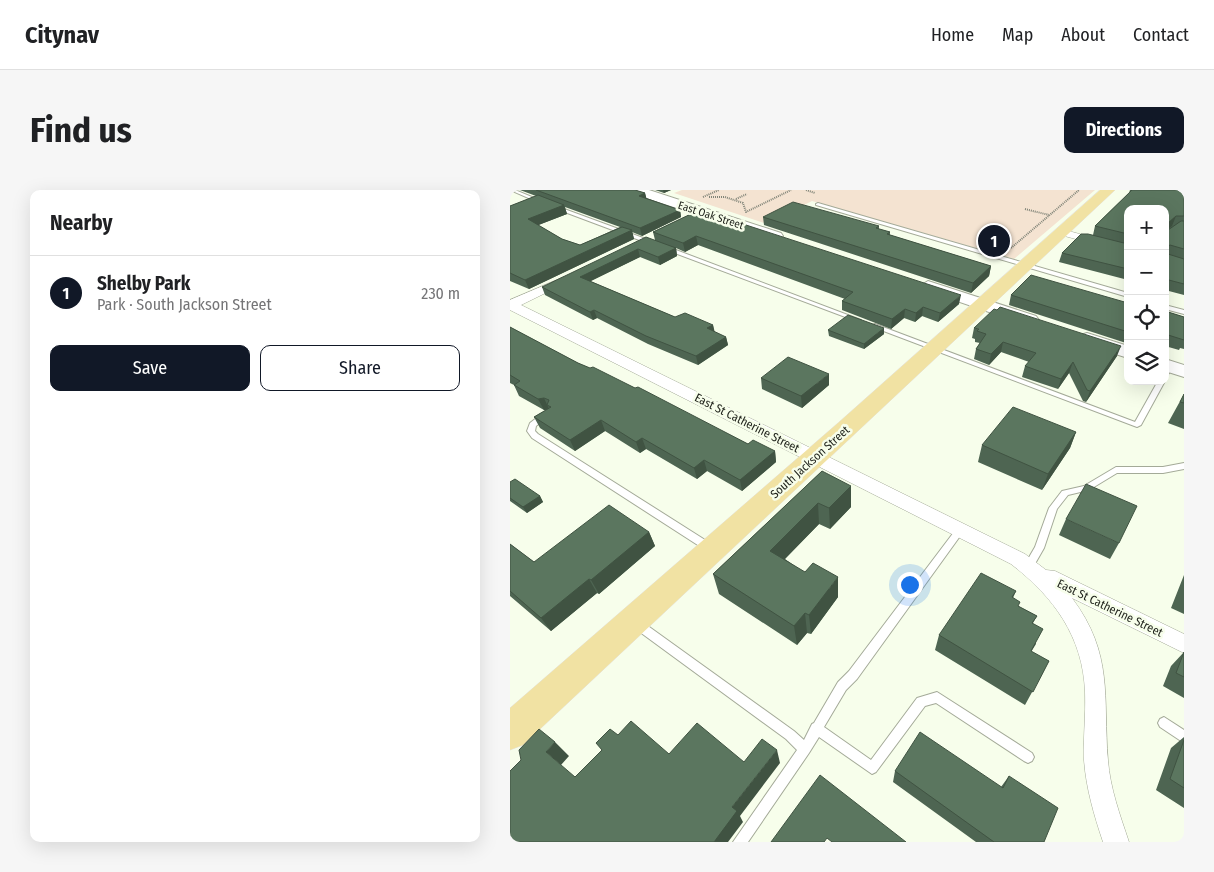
<!DOCTYPE html>
<meta charset="utf-8">
<style>
body{margin:0;font-family:"Fira Sans Condensed",sans-serif;background:#f6f6f6;color:#202124}
.controls{position:absolute;right:15px;top:15px;display:grid;overflow:hidden;border-radius:10px;box-shadow:0 5px 20px #0002}
.controls button{width:45px;height:45px;display:grid;place-items:center;padding:0;border:0;border-bottom:1px solid #e0e0e0;background:#fff;color:#202124;font:25px sans-serif}
.you{position:absolute;left:399px;top:394px;width:18px;height:18px;margin:-12px;border:4px solid #fff;border-radius:50%;background:#1a73e8;box-shadow:0 0 0 8px #1a73e833}
.badge{display:grid;place-items:center;width:32px;height:32px;border-radius:50%;background:#111827;color:#fff;font-size:16px;font-weight:700}
.pin{position:absolute;translate:-50% -50%;border:2px solid #fff;box-shadow:0 1px 5px #0006}
.list{margin:0;padding:0;list-style:none}
h2{display:flex;justify-content:space-between;align-items:center;height:65px;margin:0;padding:0 20px;font-size:21px}
h2 small{font-size:16px;font-weight:400;color:#757577}
.list li{display:grid;grid-template-columns:32px 1fr auto;gap:15px;align-items:center;box-sizing:border-box;height:75px;padding:0 20px;border-top:1px solid #e0e0e0}
.list b{display:block;font-size:19px;white-space:nowrap}
.list p{margin:0;font-size:16px;white-space:nowrap;color:#757577}
.list em{font-size:16px;font-style:normal;color:#757577}
.actions{display:flex;gap:10px;padding:15px 20px}
.actions a{flex:1;padding:11px 0;border:1px solid #111827;border-radius:10px;text-align:center;font-size:18px;color:#111827}
.actions .main{background:#111827;color:#fff}
.icon{flex:none;width:28px;height:28px;fill:none;stroke:currentColor;stroke-width:2;stroke-linecap:round;stroke-linejoin:round}
.map{position:relative;flex:none;width:674px;height:652px;overflow:hidden;border-radius:10px}
header{display:flex;align-items:center;gap:30px;box-sizing:border-box;height:70px;padding:0 25px;background:#fff;border-bottom:1px solid #e0e0e0}
header strong{font-size:24px}
nav{display:flex;gap:28px;margin-inline-start:auto;font-size:18px}
.intro{display:flex;align-items:center;justify-content:space-between;box-sizing:border-box;height:120px;padding:0 30px}
h1{margin:0;font-size:35px}
.button{padding:12px 22px;border-radius:10px;background:#111827;color:#fff;font-size:18px;font-weight:700}
main{display:flex;gap:30px;padding:0 30px}
aside{flex:1;background:#fff;border-radius:10px;box-shadow:0 5px 20px #0002}
.map>svg:first-child{display:block}
</style>
<header>
<strong>Citynav</strong>
<nav><a>Home</a><a>Map</a><a>About</a><a>Contact</a></nav>
</header>
<div class="intro"><h1>Find us</h1><a class="button">Directions</a></div>
<main>
<aside>
<h2>Nearby<small></small></h2>
<ul class="list">
<li><span class="badge">1</span><div><b>Shelby Park</b><p>Park · South Jackson Street</p></div><em>230 m</em></li>
</ul>
<div class="actions"><a class="main">Save</a><a>Share</a></div>
</aside>
<div class="map">
<svg width="674" height="652" viewBox="0 0 674 652">
<rect width="100%" height="100%" fill="#f7feeb"/>
<path fill="#f4e3d1" d="M172,0H585L504,69L302,11L257,34L164,3Z"/>
<g fill="none" stroke-linecap="round" stroke-linejoin="round">
<defs>
<path id="service" d="M0,0H5L34,12L30,13Z
M308,13L618,103V107L306,15V14Z
M46,16L144,52L145,53L140,54L44,18V17Z
M154,57H158L351,130L346,131L154,59Z
M655,115L674,120V124L655,119Z
M365,134L625,232L648,191H655L631,235L627,237L363,137V135Z
M660,175L663,177L657,186L655,187V179L658,176Z
M33,223H36L40,225L26,236L25,241L28,244L203,355L205,358L203,361H197L22,248L17,241L20,233Z
M674,273V279L653,283H607L579,300L558,305L547,319L534,358L522,379L519,380L516,379L514,376L525,357L539,318L552,301L574,296L606,277H653Z
M450,337L453,338L454,340L453,342L347,489L336,500L314,537L361,570L407,508L427,502L522,563L524,567L522,571L518,573L514,571L426,513L415,516L366,582L362,584L309,547L299,563L238,652H223L287,560L276,549L123,437L122,434L123,431L127,430L131,431L284,541L294,550L302,534L304,533L328,492L339,481L447,338Z
M654,527L674,540V553L650,537L648,533L650,529Z"/>
<path id="minor" d="M551,39L618,57V63L547,44V40Z
M54,87L58,88V92L11,115L515,364L536,380L545,381L674,444V463L562,408C604,464 593,507 598,570C600,598 610,625 619,652H593C584,625 576,598 574,570C573,547 576,525 575,502C573,447 544,407 501,374L0,120V110Z"/>
<path id="secondary" d="M120,0H139L271,43L273,46L271,49H261L121,3Z
M418,91L526,126L529,130L526,134H514L412,99L410,96Z
M577,143L618,156V168L571,153L568,149L571,145Z
M655,169L674,175V187L655,181Z"/>
<path id="primary" d="M590,0H605L13,555L0,560V518L328,233Z"/>
</defs>
<use href="#service" stroke="#a4aa98" stroke-width="2"/>
<use href="#minor" stroke="#a4aa98" stroke-width="1"/>
<use href="#secondary" stroke="#a4aa98" stroke-width="2"/>
<use href="#primary" stroke="#e4e4e3" stroke-width="1"/>
<path stroke="#808478" stroke-width="2" stroke-dasharray="1 1" stroke-linecap="butt" d="M296,0L305,3
M193,7L209,0
M199,7H215L233,13L236,22L281,0
M226,9L237,4
M515,19L539,25
M501,58L569,0"/>
<use href="#service" fill="#fff" fill-rule="evenodd"/>
<use href="#minor" fill="#fff" fill-rule="evenodd"/>
<use href="#secondary" fill="#fff" fill-rule="evenodd"/>
<use href="#primary" fill="#f1e2a3" fill-rule="evenodd"/>
</g>
<path fill="#4e6552" fill-rule="evenodd" d="M10,0H125L135,3L136,8L170,20L171,27L132,46L122,42L124,49L19,99L0,91V16L26,6ZM55,17L110,37L70,55L52,49L28,35L57,24Z
M145,0H161L154,3Z
M620,0H674V105L655,100V19H618V90L549,72L552,63L583,45L585,36L619,3Z
M183,23L449,114L428,132L412,126L405,132L394,128L381,139L332,120V111L335,109L188,55L175,62L166,58L167,66L150,75L130,67L80,91L165,127L203,135L204,142L216,147L218,155L188,175L138,154L87,128L83,130L35,105L32,97L145,50L143,42Z
M253,27L369,36V39L380,42V45L481,76L479,86L461,103L254,35Z
M501,105L618,113V152L616,153L499,115Z
M655,121L674,127V159L670,158L669,160L655,156Z
M0,137L68,173L125,198L238,254L265,261L266,272L232,301L197,281L187,289L136,259L130,263L95,241L65,261L30,238L24,227L36,220H34L9,206L4,195L0,193Z
M464,138L607,166L576,212L573,211L559,183L548,199L512,187L515,176L519,172L491,162L479,175L464,169L466,159L470,153L465,152V149L462,148Z
M318,140L374,144L354,159L319,146Z
M251,188L319,195L292,218L252,199Z
M674,204V239L658,233Z
M566,242L560,258L532,300L468,272L472,255Z
M312,281L341,317L320,339L309,334L275,369L328,407L301,444L297,443L287,455L209,404L203,384Z
M0,292L30,306L33,312L17,323L0,311Z
M556,329L609,353L600,369L549,345Z
M139,342L145,356L89,404L87,403L41,441L0,406V354L24,372Z
M674,385V424L661,418Z
M506,401L503,408L508,416L527,426L523,433L526,454L521,462L539,471L515,515L425,460L429,445Z
M674,462V508L653,496L661,476Z
M674,547V618L646,600L661,558Z
M385,581L491,597L499,586L534,652H466L383,592Z"/>
<path fill="#405342" d="M153,0H161L154,3Z
M135,3L137,10L129,6Z
M54,15L57,24L21,38L18,29Z
M170,20L171,27L132,46L130,38Z
M666,26L662,36L655,41L658,33Z
M122,40L124,49L19,99L15,90Z
M186,46L188,55L175,62L173,53Z
M166,58L167,66L150,75L148,67Z
M128,59L130,67L73,95L70,87Z
M481,76L479,86L461,103L463,93Z
M451,105L449,114L428,132L430,123Z
M413,117L412,126L405,132L406,123Z
M395,119L394,128L381,139L382,129Z
M84,120L87,128L83,130L80,122Z
M203,135L205,143L197,138Z
M374,138V144L354,159V154Z
M216,147L218,155L188,175L186,166Z
M493,152L491,162L479,175L481,164Z
M611,156L607,166L576,212L580,201Z
M563,172L559,183L548,199L551,189Z
M319,184V195L292,218L291,206Z
M34,208L39,219L34,220L28,209Z
M91,230L95,241L65,261L60,250Z
M566,242L560,258L532,300L538,284Z
M132,248L136,259L130,263L126,252Z
M265,261L266,272L232,301L230,290Z
M194,270L197,281L187,289L184,278Z
M341,296V317L320,339L319,318Z
M30,306L33,312L17,323L13,317Z
M308,313L309,334L263,381L260,361Z
M139,342L145,356L89,404L81,390Z
M328,387V407L301,444L299,425Z
M79,389L87,403L41,441L31,428Z
M295,423L297,443L287,455L284,436Z
M45,552L59,566L51,575L36,562Z
M267,560L270,573L230,626L233,632L218,652H204L222,617Z"/>
<path fill="#5b765f" stroke="#405342" d="M26,0H125L135,3L129,6L170,20L130,38Z
M622,0H670L674,1V26H666L658,33V40L671,31H674V59L660,55L657,57L658,64L674,69V94L655,89V19H618V44L585,36Z
M28,5L54,15L18,29L52,49L70,55L112,37L122,40L15,90L0,83V16Z
M283,12L369,36L366,38L380,42L377,44L481,76L463,93L253,27Z
M183,23L232,37L236,35L451,105L430,123L413,117L406,123L395,119L382,129L332,111L343,102L186,46L173,53L143,42Z
M571,44H578L618,54V79L552,63Z
M136,47L166,58L148,67L128,59L70,87L165,127L175,123L203,135L197,138L216,147L186,166L136,146L84,120L80,122L32,97Z
M521,85L618,113V142L501,105Z
M490,117L611,156L580,201L577,200L563,172L551,189L515,176L526,163L493,152L481,164L466,159L476,144L467,141L469,139L464,138L484,119L487,120Z
M655,121L674,127V150L655,144Z
M338,125L374,138L354,154L318,140Z
M0,137L68,173L80,178L83,177L125,198L128,197L238,254L243,250L265,261L230,290L194,270L184,278L132,248L126,252L91,230L60,250L24,227L41,217L37,215L39,210L34,208L28,209L4,195L10,191L0,185Z
M278,167L319,184L291,206L251,188Z
M674,204V213L670,212Z
M503,217L566,242L538,284L472,255Z
M312,281L341,296L319,318L308,313L260,361L295,382L303,373L328,387L299,425L295,423L284,436L203,384Z
M5,289L30,306L13,317L0,308V292Z
M576,294L627,316L609,353L556,329Z
M99,315L139,342L81,390L79,389L31,428L0,401V354L24,372Z
M471,383L506,401L502,407L510,412L508,416L527,426L522,433L533,439L521,461L539,471L523,502L429,445Z
M674,462V487L666,483Z
M121,531L159,564L187,533L234,572L252,549L267,560L222,617L227,621L204,652H0V581L11,570L9,560L29,539L45,552L36,562L65,587L92,560L86,553L100,539L108,545Z
M410,542L493,598L499,586L548,618L534,652H484L385,581Z
M674,550V598L660,589Z
M310,585L396,652H322L317,648L314,652H261Z"/>
<g text-anchor="middle" stroke-width="5" stroke-linejoin="round" paint-order="stroke">
<g font-size="11" fill="#1d2019" stroke="#f7feeb">
<text transform="translate(201 25) rotate(18)" y="4">East Oak Street</text>
</g>
<g font-size="12" fill="#1d2019" stroke="#f7feeb">
<text transform="translate(237 233) rotate(27)" y="4">East St Catherine Street</text>
<text transform="translate(300 272) rotate(-42)" y="4">South Jackson Street</text>
<text transform="translate(600 418) rotate(26)" y="4">East St Catherine Street</text>
</g>
</g>
</svg>
<div class="controls">
<button>+</button>
<button>−</button>
<button><svg class="icon" aria-label="locate" viewBox="0 0 24 24"><circle cx="12" cy="12" r="6"/><path d="M12 2v4M12 18v4M2 12h4M18 12h4"/></svg></button>
<button><svg class="icon" aria-label="layers" viewBox="0 0 24 24"><path d="M12 4l9 5-9 5-9-5zM3 14l9 5 9-5"/></svg></button>
</div>
<div class="you"></div>
<div class="pin badge" style="left:484px;top:51px">1</div>
</div>
</main>
